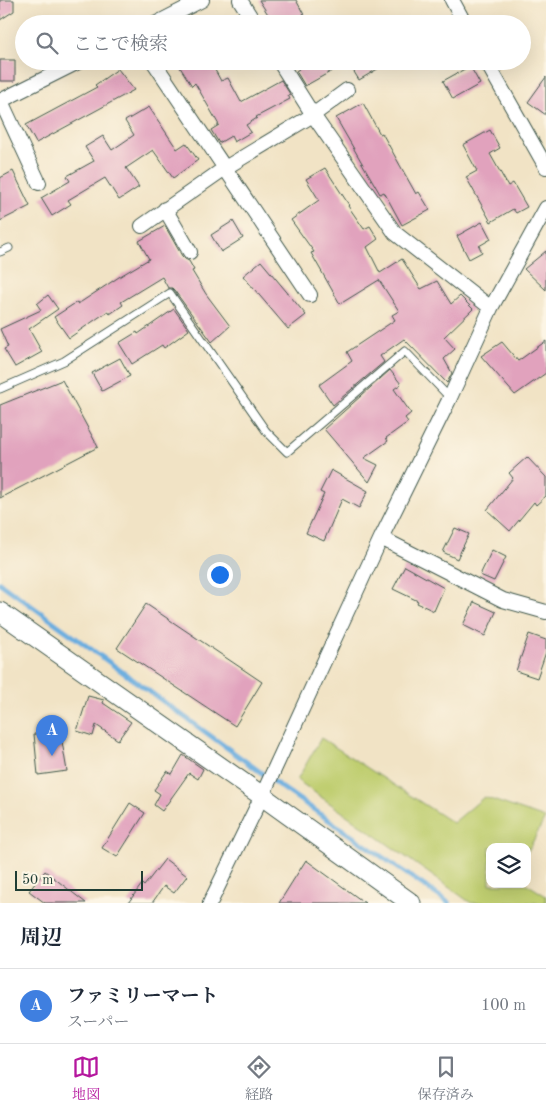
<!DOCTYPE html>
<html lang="ja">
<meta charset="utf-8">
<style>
body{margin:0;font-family:"Old Standard TT","Noto Serif JP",serif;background:#f6f6f7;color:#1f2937}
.controls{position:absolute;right:15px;bottom:15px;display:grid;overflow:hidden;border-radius:10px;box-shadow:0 5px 20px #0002}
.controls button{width:45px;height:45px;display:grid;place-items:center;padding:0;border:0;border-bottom:1px solid #e0e1e3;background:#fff;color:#1f2937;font:25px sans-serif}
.scale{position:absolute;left:15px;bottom:12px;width:128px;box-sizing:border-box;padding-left:5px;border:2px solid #1f3d34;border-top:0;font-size:14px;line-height:18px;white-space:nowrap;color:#1f3d34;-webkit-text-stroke:4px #fcf5e5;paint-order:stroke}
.you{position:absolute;left:219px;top:574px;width:18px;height:18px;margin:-12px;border:4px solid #fff;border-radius:50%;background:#1a73e8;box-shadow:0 0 0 8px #1a73e833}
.badge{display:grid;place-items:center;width:32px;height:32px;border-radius:50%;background:#b5179e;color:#fff;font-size:16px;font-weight:700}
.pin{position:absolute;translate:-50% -41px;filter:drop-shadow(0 1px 2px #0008)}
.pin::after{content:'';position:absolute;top:26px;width:18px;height:15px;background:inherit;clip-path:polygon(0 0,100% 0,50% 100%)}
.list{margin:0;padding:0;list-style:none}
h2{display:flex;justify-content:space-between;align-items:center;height:65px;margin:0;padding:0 20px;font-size:21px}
h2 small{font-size:16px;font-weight:400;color:#747a83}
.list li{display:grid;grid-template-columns:32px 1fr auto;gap:15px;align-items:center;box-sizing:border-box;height:75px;padding:0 20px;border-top:1px solid #e0e1e3}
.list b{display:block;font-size:19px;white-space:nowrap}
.list p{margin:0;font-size:16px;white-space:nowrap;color:#747a83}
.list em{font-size:16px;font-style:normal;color:#747a83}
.icon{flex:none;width:28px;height:28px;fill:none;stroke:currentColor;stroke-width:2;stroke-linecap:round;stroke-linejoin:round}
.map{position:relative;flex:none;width:546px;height:903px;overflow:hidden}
.search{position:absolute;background:#fff;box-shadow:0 5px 20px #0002;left:15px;right:15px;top:15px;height:55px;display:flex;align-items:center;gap:12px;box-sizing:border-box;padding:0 18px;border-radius:28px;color:#747a83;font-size:19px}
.sheet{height:140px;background:#fff}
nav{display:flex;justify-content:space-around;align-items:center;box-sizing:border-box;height:70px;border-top:1px solid #e0e1e3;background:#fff;font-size:14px;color:#747a83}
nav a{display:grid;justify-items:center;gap:2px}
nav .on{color:#b5179e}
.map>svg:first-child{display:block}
</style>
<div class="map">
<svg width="546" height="903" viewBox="0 0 546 903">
<rect width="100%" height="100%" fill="#fcf5e5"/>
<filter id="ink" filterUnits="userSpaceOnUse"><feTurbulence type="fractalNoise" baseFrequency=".02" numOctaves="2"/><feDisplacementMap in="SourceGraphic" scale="10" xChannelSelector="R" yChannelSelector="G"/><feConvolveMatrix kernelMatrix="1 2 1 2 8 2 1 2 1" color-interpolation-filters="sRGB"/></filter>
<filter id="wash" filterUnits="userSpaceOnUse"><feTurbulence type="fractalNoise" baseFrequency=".0096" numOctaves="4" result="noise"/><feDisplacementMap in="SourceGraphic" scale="20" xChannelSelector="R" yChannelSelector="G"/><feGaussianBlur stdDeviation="1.12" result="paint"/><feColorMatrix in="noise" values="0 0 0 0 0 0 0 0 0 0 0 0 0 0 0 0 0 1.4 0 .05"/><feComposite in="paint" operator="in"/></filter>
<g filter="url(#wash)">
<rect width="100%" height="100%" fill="#f1e3c5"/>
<path fill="#bfce70" stroke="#6f8652" d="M321,738L453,823L484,797L545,818L527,853V847H490V884H527L546,896V903H471L297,780Z"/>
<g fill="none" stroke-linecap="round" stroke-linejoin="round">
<path stroke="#6aaddf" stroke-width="5" d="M0,583L281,787L449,903"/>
</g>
<g id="blocks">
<path fill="#e1a2bd" d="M0,0H14V11L0,20Z
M259,0H296L309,24H274Z
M0,60H15V81H0Z
M176,61H210L221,81L228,78L241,102L281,80L290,94L288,95L290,99L256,117L257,118L246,125L251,132L234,142L231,136L219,143L211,130L219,125L195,83L192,86Z
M306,61H391L359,80L348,62L305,86L296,71L299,69L297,66Z
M470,66L480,84L453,99L443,81Z
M118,69L134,90L36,143L26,125L97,87L95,85Z
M546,77V115L528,102Z
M363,103L380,134L382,133L416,194L419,192L430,210L402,225L384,192L380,194L336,118Z
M149,107L177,149L186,143L198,160L173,178L153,150L126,168L139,187L119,200L105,178L68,200L71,204L52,216L41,198L70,181L67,176L94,161L85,147L103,136L112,150L134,135L125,121Z
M490,130L500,148L490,154L508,186L513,183L527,207L516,213L513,209L491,222L466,177L477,171L463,145Z
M325,168L349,205L348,206L364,229L370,226L378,239L367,247L380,273L402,259L421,289L437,281L451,304L460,296L473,309L444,337L455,349L444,359L452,373L447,383L404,339L380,356L384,362L333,405L319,385L352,361L347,352L395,320L392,315L399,311L379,280L340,304L311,253L314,252L291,220L319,200L306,179Z
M13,171L30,206L0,221V178Z
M233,221L243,238L221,252L211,235Z
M482,222L491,239L479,246L482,252L469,259L457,236Z
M165,226L182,256L185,259L189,261L194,270L192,271L206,294L230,326L212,342L174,290L172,288H168L162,277L121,302L123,305L110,314L108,311L69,338L54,317L77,302L78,304L122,275L149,259L139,241Z
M546,251V290L524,269Z
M261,261L306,315L288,329L243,276Z
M48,295L58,309L29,329L42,352L15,367L4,349L8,347L0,329L41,310L37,304Z
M174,309L189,330L164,348L162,345L132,364L119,343L137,332L138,334Z
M546,341V373L515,395L481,356L502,342L518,361Z
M120,358L130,376L102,391L92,373Z
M390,370L401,384L394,389L411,413L405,418L408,422L386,438L388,441L364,458L378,465L369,482L324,429Z
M62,380L98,447L0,498V405Z
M527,457L546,477V496L536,505L534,502L510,531L487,510L513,478L509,473Z
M331,470L368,491L359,508L342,499L324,541L306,533L324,494L320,492Z
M455,528L469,534L457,559L443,552Z
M492,550L506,557L494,581L480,575Z
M405,566L444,588L434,611L417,603L418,601L393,589Z
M474,602L496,612L485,636L463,625Z
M146,604L262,682L235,726L117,648Z
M529,634L546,640V652L537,678L516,671Z
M88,696L104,700L103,703L131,722L118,740L96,725L93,736L77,731Z
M60,730L67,771L38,775L34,734Z
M183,755L203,769L198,779L189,773L162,811L154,805L160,794L154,790L167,771L172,774Z
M130,803L145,813L117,857L102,848Z
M165,859L187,876L174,893L164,886L152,903H128L142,884L144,886Z
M306,860L365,903H279Z
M45,871L86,903H45L29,891Z"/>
</g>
</g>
<g filter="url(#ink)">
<use href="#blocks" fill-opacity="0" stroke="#3e564a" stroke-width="1"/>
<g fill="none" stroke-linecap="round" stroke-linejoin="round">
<defs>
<path id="lane" d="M0,252L9,248
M0,389L64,361L170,293L266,431L287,452L405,351L450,398"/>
<path id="street" d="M240,0L255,24
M452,0L465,24
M155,24L202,0
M153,61L310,295
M279,61L313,115L395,233L491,308
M486,61L546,167
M0,101L80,61
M1,101L39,183
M165,209L190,252
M142,226L225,168L313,115L347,90
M381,538L503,600L546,612
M210,903L262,796L381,538L448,402L491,308L546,208"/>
<path id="secondary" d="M0,612L262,796L411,903"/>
</defs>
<use href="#lane" stroke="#3e564a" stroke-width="9"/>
<use href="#street" stroke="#3e564a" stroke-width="16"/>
<use href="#secondary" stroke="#3e564a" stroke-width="21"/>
<use href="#lane" stroke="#fff" stroke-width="7"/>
<use href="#street" stroke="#fff" stroke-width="14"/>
<use href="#secondary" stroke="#fff" stroke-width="19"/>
</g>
</g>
</svg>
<div class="controls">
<button><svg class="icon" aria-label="layers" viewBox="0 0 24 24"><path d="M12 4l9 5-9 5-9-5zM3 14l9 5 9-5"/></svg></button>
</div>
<div class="scale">50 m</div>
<div class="you"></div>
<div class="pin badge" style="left:52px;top:756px;background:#3f7fe0">A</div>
<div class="search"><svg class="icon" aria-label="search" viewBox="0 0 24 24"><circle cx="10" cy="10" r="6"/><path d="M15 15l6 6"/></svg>ここで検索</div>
</div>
<section class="sheet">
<h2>周辺<small></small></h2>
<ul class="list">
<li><span class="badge" style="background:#3f7fe0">A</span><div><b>ファミリーマート</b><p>スーパー</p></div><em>100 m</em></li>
</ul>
</section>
<nav>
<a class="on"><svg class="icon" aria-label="map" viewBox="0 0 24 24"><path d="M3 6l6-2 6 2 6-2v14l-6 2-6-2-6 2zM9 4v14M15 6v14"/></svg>地図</a>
<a><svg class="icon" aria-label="directions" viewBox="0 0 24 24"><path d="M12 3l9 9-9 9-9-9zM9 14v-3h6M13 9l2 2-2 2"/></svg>経路</a>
<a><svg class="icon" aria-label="saved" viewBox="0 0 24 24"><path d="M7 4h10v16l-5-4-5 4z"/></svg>保存済み</a>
</nav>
